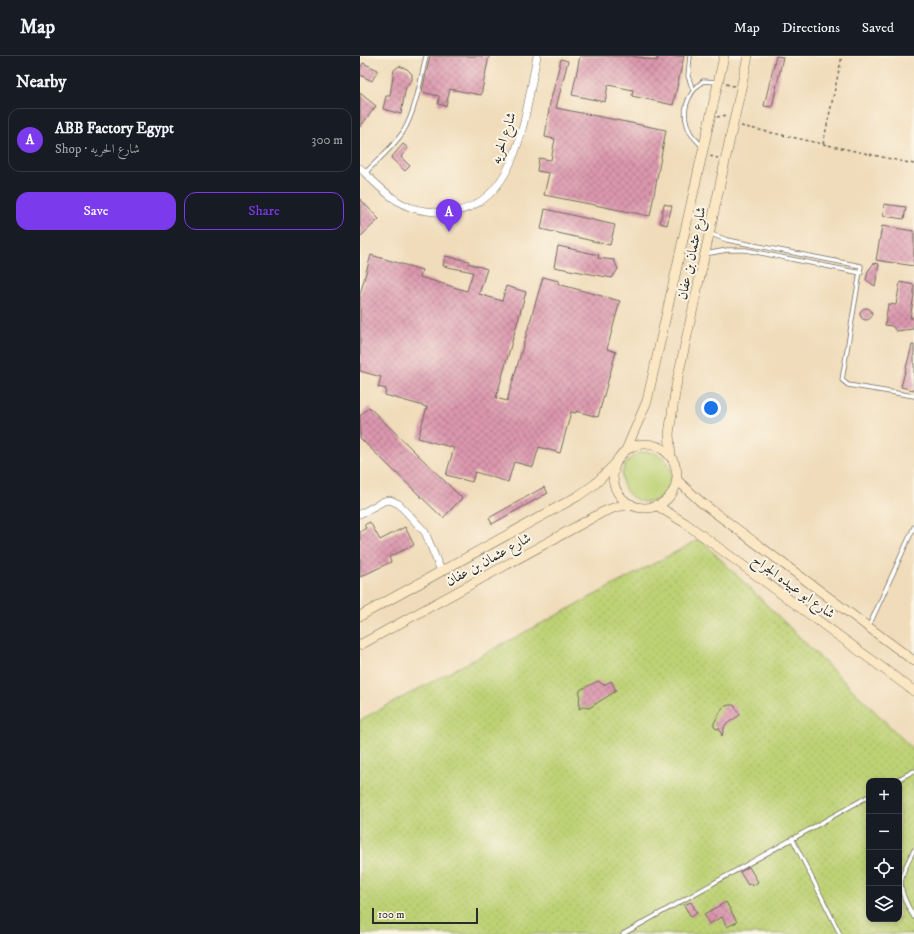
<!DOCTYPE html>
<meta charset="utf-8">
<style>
body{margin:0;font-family:"IM FELL DW Pica",Amiri,serif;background:#242831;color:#f1f3f6}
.controls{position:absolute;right:12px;bottom:12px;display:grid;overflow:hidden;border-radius:8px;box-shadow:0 2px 6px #0003}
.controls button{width:36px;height:36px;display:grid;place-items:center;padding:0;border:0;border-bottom:1px solid #363941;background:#171b24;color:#f1f3f6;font:20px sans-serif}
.scale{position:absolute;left:12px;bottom:10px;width:106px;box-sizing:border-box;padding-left:4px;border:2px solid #2b2b2b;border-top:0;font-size:11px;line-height:14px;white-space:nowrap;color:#2b2b2b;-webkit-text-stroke:3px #fcf5e5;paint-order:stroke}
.you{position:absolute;left:351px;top:352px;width:14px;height:14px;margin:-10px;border:3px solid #fff;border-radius:50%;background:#1a73e8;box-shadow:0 0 0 6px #1a73e833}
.badge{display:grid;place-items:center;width:26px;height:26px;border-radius:50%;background:#7c3aed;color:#fff;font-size:13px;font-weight:700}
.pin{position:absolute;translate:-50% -33px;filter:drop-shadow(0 1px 2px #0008)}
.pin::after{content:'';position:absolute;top:21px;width:14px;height:12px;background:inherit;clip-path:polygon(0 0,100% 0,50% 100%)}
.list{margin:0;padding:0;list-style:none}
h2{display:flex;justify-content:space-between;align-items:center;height:52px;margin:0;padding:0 16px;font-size:17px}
h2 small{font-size:13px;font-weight:400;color:#9ea1a6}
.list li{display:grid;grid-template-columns:26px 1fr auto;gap:12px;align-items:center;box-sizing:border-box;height:64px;margin:0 8px 8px;padding:0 8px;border:1px solid #363941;border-radius:12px}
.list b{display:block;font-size:15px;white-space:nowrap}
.list p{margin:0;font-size:13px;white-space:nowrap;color:#9ea1a6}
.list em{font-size:13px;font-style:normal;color:#9ea1a6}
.actions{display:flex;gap:8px;padding:12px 16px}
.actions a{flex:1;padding:9px 0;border:1px solid #7c3aed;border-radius:12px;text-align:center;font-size:14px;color:#7c3aed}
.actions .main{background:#7c3aed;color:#fff}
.icon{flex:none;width:22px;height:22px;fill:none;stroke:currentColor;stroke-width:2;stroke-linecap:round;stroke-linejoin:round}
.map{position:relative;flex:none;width:554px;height:878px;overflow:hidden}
header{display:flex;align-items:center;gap:24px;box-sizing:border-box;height:56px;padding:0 20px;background:#171b24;border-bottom:1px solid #363941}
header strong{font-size:19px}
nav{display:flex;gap:22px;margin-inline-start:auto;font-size:14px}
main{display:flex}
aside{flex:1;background:#171b24}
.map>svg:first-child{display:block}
</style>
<header>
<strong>Map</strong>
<nav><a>Map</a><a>Directions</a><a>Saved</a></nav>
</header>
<main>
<aside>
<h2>Nearby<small></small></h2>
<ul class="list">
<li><span class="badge">A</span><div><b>ABB Factory Egypt</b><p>Shop · شارع الحريه</p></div><em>300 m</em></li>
</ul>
<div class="actions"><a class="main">Save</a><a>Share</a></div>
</aside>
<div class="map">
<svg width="554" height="878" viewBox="0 0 554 878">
<defs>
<pattern id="grass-dots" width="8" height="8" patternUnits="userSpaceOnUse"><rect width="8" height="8" fill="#bdd174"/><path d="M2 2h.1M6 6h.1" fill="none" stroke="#a3b465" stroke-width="1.8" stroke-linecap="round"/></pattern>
<pattern id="building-cross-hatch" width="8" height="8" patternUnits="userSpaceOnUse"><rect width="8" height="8" fill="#db97ae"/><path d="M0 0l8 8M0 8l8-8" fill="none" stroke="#b27b8e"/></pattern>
</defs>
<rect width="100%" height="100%" fill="#fcf5e5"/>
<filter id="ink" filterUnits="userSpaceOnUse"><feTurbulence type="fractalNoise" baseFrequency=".025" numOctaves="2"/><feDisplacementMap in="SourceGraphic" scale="8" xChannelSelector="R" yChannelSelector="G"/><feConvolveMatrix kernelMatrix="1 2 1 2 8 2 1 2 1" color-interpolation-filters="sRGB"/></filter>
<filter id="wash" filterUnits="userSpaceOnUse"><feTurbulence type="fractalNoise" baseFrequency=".012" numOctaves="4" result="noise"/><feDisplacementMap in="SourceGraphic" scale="16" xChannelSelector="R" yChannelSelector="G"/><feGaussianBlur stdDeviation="0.9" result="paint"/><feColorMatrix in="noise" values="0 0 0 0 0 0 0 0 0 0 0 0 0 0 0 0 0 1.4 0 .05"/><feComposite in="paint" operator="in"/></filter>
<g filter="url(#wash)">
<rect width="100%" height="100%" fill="#f0dcba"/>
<path fill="url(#grass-dots)" stroke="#747e50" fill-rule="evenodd" d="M340,483L554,694V878H0V664ZM509,725H539V863H509Z"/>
<path fill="#bdd174" stroke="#747e50" d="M262 421a25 25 0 1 1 50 0a25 25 0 1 1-50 0Z"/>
<g id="blocks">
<path fill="url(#building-cross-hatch)" d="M70,0H129L121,39L90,33L86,50L78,48L79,40L62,36Z
M220,0H273L297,5L298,0H324L313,49L272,40L273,34L248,29L245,46L212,39Z
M416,0L423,1L412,51L404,50Z
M201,3L208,5L196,52L306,74L290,160L184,139L189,117L177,115L179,102L191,104L195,83L185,81L190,47Z
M3,7L18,14L12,25L0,19V13Z
M39,10L47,13L52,18V24L46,30L41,58L23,53L26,40H30L34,14Z
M0,37L16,50L0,71Z
M43,88L48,92L41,101L50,110L45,115L31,102Z
M0,143L19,163L0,181Z
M304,148L312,150L307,169L300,167Z
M524,148L546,151L544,163L523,160Z
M185,153L255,169L250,189L181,173Z
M522,170L554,175V210L516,204Z
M198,190L239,199L238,202L254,204L258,213L252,222L194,211Z
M11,199L62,214L60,221L107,235L113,216L83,210L85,200L109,205L108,207L127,213L119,238L142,245L146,230L166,236L136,342L147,345L183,221L199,225L198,228L260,245L247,293L256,296L238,361L216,355V357L211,356L200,397L179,391L173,411L154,406L148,426L115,416L112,426L86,419L94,392L58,382L67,351L25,339L26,333L18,331L21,321L0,315V238Z
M514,207L519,208L515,230L506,224L508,215Z
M540,226L554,229V239L550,262H554V266L553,273L536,275L532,270L525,269L528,248L536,249Z
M500 258a6 6 0 1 1 12 0a6 6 0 1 1-12 0Z
M552,289H554V334L541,331Z
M9,351L102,442L83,462L0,382V360Z
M184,431L188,437L132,468L129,462Z
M10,466L20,484L45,471L54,489L29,501L31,506L0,521V476L6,472L4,469Z
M238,625L244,629L251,625L256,635L229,652L223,651L219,653L220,634Z
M369,649H374L380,659L365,669L362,680L359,672L357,673L354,671V667L363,651Z
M389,811L398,826L392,830L391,827L388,829L380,816Z
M331,846L337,857L331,861L324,849Z
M366,846L377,866L367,871L362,861L349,868L344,858Z"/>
</g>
</g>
<g filter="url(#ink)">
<use href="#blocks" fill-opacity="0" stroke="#70695d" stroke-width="1"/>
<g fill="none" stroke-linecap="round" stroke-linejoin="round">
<defs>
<path id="lane" d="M330,0L328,20L333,34
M343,91C339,86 333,82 330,76C320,56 327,38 343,25L357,26
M5,117C18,104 33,91 43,76C55,57 61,23 66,0
M351,178L367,184L501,210L482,324L488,329L554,340
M345,198L367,194H386L501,217
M509,570L554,471
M535,725L554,715
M432,782L480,878
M554,794C538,824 536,831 554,861
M263,878L509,740"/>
<path id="street" d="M0,112C12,124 22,135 36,144C46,151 56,154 67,155C108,162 135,142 151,106C165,75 170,34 177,0
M0,458L24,445L30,444L39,448L65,476L81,515"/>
<path id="secondary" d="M253 420a32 32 0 1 1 64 0a32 32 0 1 1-64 0Z
M266,394L287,345L364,0
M311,401L309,378L316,330L388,0
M317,424L342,447L554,605
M296,449L325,467L554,635
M0,560L218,440L235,428L256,407
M0,589L243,456L256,451L271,448"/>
</defs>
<use href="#lane" stroke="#70695d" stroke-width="5"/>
<use href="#street" stroke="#70695d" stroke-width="8"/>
<use href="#secondary" stroke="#70695d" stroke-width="10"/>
<path stroke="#70695d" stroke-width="1.5" stroke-dasharray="3 3" stroke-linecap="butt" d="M366,28L374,30
M357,61L367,59
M381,70L554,108
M463,88L482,0
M350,100L358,102"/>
<use href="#lane" stroke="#fff" stroke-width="3.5"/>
<use href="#street" stroke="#fff" stroke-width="7"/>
<use href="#secondary" stroke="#fbe7c3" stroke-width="9"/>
</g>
</g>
<g text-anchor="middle" stroke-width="4" stroke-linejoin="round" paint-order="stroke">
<g font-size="14" fill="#2b2b2b" stroke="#fcf5e5">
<text transform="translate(143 82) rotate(-72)" y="5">شارع الحريه</text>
<text transform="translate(331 197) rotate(-78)" y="5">شارع عثمان بن عفان</text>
<text transform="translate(128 503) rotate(-29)" y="5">شارع عثمان بن عفان</text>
<text transform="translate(434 530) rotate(36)" y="5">شارع ابو عبيده الجراح</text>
</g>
</g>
</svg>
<div class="controls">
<button>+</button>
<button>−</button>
<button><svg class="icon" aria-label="locate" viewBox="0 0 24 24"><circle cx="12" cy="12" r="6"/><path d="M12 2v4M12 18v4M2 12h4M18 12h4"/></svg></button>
<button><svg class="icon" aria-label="layers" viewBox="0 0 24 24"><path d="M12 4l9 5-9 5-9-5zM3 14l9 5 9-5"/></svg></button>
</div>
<div class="scale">100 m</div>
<div class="you"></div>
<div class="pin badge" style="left:89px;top:176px">A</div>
</div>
</main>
